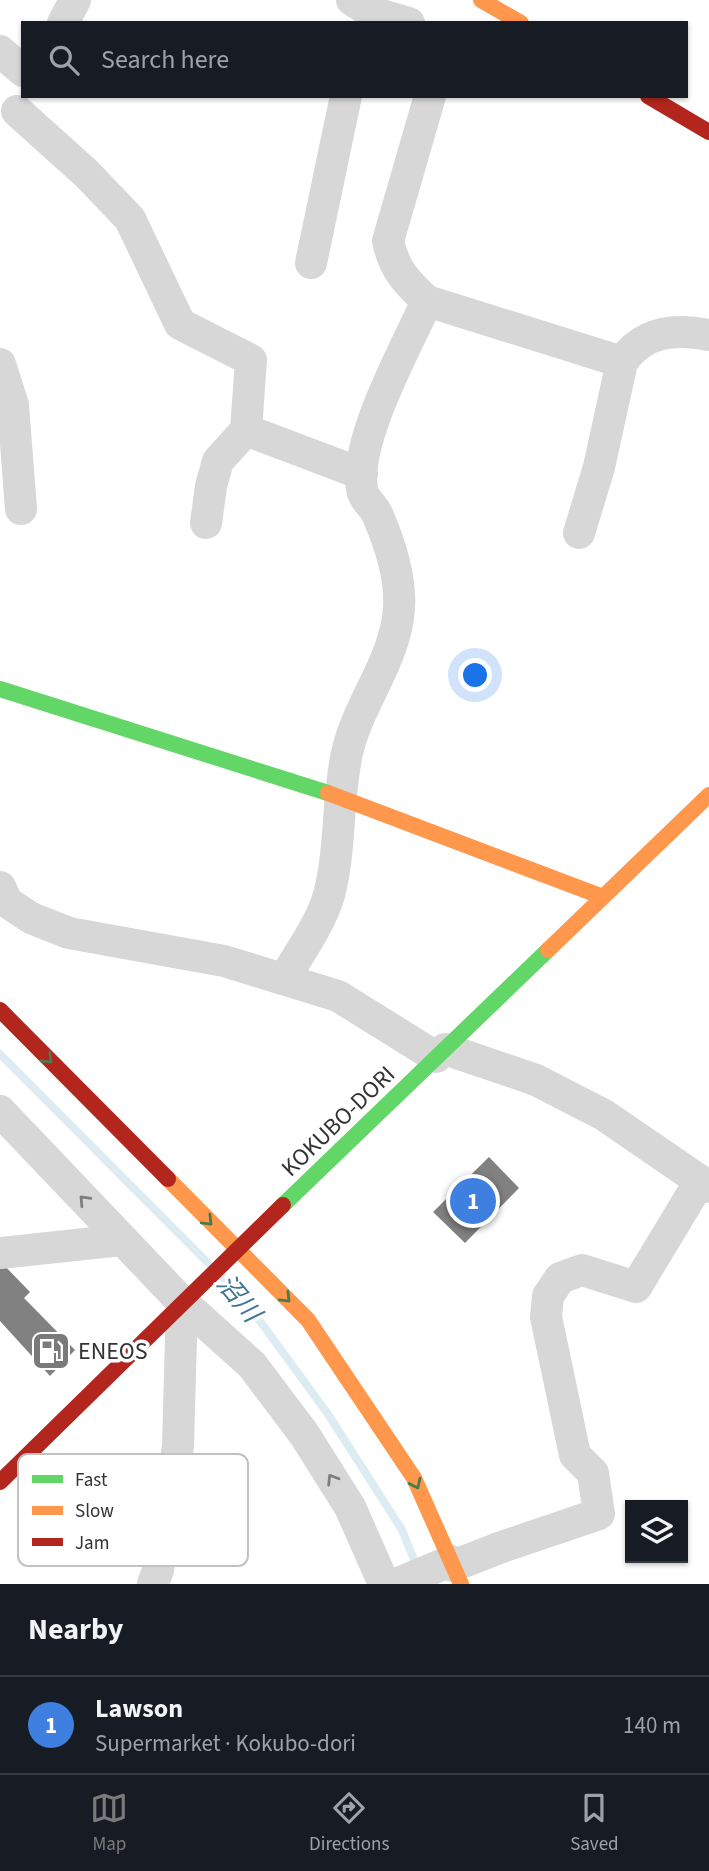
<!DOCTYPE html>
<meta charset="utf-8">
<style>
body{margin:0;font-family:"Source Sans 3","Noto Sans JP",sans-serif;background:#20242c;color:#f1f3f6}
.controls{position:absolute;right:21px;bottom:21px;display:grid;overflow:hidden;border-radius:0px;box-shadow:0 2px 5px #0004}
.controls button{width:63px;height:63px;display:grid;place-items:center;padding:0;border:0;border-bottom:2px solid #363941;background:#171b24;color:#f1f3f6;font:35px sans-serif}
.you{position:absolute;left:476px;top:676px;width:24px;height:24px;margin:-18px;border:5px solid #fff;border-radius:50%;background:#1a73e8;box-shadow:0 0 0 10px #1a73e833}
.badge{display:grid;place-items:center;width:46px;height:46px;border-radius:50%;background:#7a7a7a;color:#fff;font-size:23px;font-weight:700}
.pin{position:absolute;translate:-50% -50%;border:4px solid #fff;box-shadow:0 2px 7px #0006}
.list{margin:0;padding:0;list-style:none}
h2{display:flex;justify-content:space-between;align-items:center;height:91px;margin:0;padding:0 28px;font-size:30px}
h2 small{font-size:23px;font-weight:400;color:#9ea1a6}
.list li{display:grid;grid-template-columns:46px 1fr auto;gap:21px;align-items:center;box-sizing:border-box;height:98px;padding:0 28px;border-top:2px solid #363941}
.list b{display:block;font-size:26px;white-space:nowrap}
.list p{margin:0;font-size:23px;white-space:nowrap;color:#9ea1a6}
.list em{font-size:23px;font-style:normal;color:#9ea1a6}
.icon{flex:none;width:38px;height:38px;fill:none;stroke:currentColor;stroke-width:2;stroke-linecap:round;stroke-linejoin:round}
.map{position:relative;flex:none;width:709px;height:1584px;overflow:hidden}
.search{position:absolute;background:#171b24;box-shadow:0 2px 5px #0004;left:21px;right:21px;top:21px;height:77px;display:flex;align-items:center;gap:18px;box-sizing:border-box;padding:0 24px;border-radius:0px;color:#9ea1a6;font-size:26px}
.sheet{height:189px;background:#171b24}
nav{display:flex;justify-content:space-around;align-items:center;box-sizing:border-box;height:98px;border-top:2px solid #363941;background:#171b24;font-size:19px;color:#9ea1a6}
nav a{display:grid;justify-items:center;gap:4px}
nav .on{color:#7a7a7a}
.map>svg:first-child{display:block}
</style>
<div class="map">
<svg width="709" height="1584" viewBox="0 0 709 1584">
<rect width="100%" height="100%" fill="#fff"/>
<g fill="none" stroke-linecap="round" stroke-linejoin="round">
<path stroke="#ddebf3" stroke-width="8" d="M0,1054L208,1263
M222,1277L240,1294L328,1414L402,1530L417,1567"/>
</g>
<path fill="#818181" d="M489,1157L519,1188L465,1243L433,1212Z
M0,1261L30,1292L24,1298L75,1350L50,1376L0,1321Z"/>
<g fill="none" stroke-linecap="round" stroke-linejoin="round">
<path stroke="#d7d7d7" stroke-width="32" d="M352,0L371,12L409,23
M63,23L75,0
M0,51L23,71
M430,96L388,241C394,269 406,282 427,301L622,362
M17,111L87,174L130,219L180,324L251,360L246,430L362,474
M311,263L346,96
M0,364L13,405L21,509
M206,523L211,486L218,461L246,430
M579,533L599,467L622,362C643,331 675,328 709,335
M0,887L7,902L31,918L69,933L224,961L338,996L436,1057
M284,979C300,952 320,925 329,895C341,849 337,799 347,753C358,703 396,660 399,608C401,578 390,544 378,516C375,507 363,499 362,489C354,440 406,348 427,301
M445,1049L536,1080L604,1115L709,1187
M0,1111L182,1302L252,1365L304,1434L350,1507L384,1584
M0,1253L122,1240
M453,1566L499,1548L599,1514L593,1473L575,1455L546,1317L548,1296L560,1278L582,1270L636,1287L700,1181
M153,1584L158,1570L178,1446L182,1302
M396,1584L451,1561"/>
<path stroke="#63d668" stroke-width="16" d="M0,689L328,793
M283,1205L548,950"/>
<path stroke="#ff974d" stroke-width="16" d="M481,0L521,23
M328,793L603,897
M548,950L709,795
M168,1179L308,1320L414,1478L461,1584"/>
<path stroke="#b3261e" stroke-width="16" d="M648,96L709,132
M0,1010L168,1179
M0,1482L283,1205"/>
</g>
<defs><path id="oneway-chevron" d="M-2-3.5L2.5 0L-2 3.5" fill="none" stroke-width="1.6" stroke-linecap="round" stroke-linejoin="round" transform="scale(1.75)"/></defs>
<g stroke="#497c4b">
<use href="#oneway-chevron" transform="translate(48 1059) rotate(45)"/>
<use href="#oneway-chevron" transform="translate(208 1221) rotate(45)"/>
<use href="#oneway-chevron" transform="translate(286 1298) rotate(45)"/>
<use href="#oneway-chevron" transform="translate(416 1484) rotate(64)"/>
</g>
<g stroke="#7d7d7d">
<use href="#oneway-chevron" transform="translate(84 1200) rotate(-133)"/>
<use href="#oneway-chevron" transform="translate(332 1479) rotate(-122)"/>
</g>
<defs>
<symbol id="fuel-square" viewBox="-11 -11 22 22"><rect x="-9" y="-9" width="18" height="18" rx="4" fill="#7a7a7a" stroke="#fff"/><path d="M-5.5-6h7V0h2V4h1.3V-2.5L3-4.5l.8-.8L6-3V5H2.5V1h-1V6h-7ZM-4.2-4.7v3.2H.2V-4.7Z" fill="#fff"/></symbol>
</defs>
<g fill-rule="evenodd">
<use href="#fuel-square" x="29" y="1329" width="44" height="44"/>
</g>
<g text-anchor="middle" stroke-width="7" stroke-linejoin="round" paint-order="stroke">
<g font-size="24" fill="#333" stroke="#fff">
<text transform="translate(338 1121) rotate(-44)" y="8">KOKUBO-DORI</text>
</g>
<g font-size="24" fill="#333" stroke="#fff" text-anchor="start">
<text x="78" y="1359">ENEOS</text>
</g>
<g font-size="26" font-style="italic" fill="#3f7597" stroke="#fff">
<text transform="translate(239 1298) rotate(50)" y="9">沼川</text>
</g>
</g>
<rect x="18" y="1454" width="230" height="112" rx="10" fill="#fff" stroke="#c2c2c2" stroke-width="2"/>
<rect x="32" y="1475" width="31" height="8" fill="#63d668"/>
<rect x="32" y="1506" width="31" height="9" fill="#ff974d"/>
<rect x="32" y="1538" width="31" height="8" fill="#b3261e"/>
<g font-size="19" fill="#333">
<text x="75" y="1486">Fast</text>
<text x="75" y="1517">Slow</text>
<text x="75" y="1549">Jam</text>
</g>
</svg>
<div class="controls">
<button><svg class="icon" aria-label="layers" viewBox="0 0 24 24"><path d="M12 4l9 5-9 5-9-5zM3 14l9 5 9-5"/></svg></button>
</div>
<div class="you"></div>
<div class="pin badge" style="left:473px;top:1201px;background:#3f7fe0">1</div>
<div class="search"><svg class="icon" aria-label="search" viewBox="0 0 24 24"><circle cx="10" cy="10" r="6"/><path d="M15 15l6 6"/></svg>Search here</div>
</div>
<section class="sheet">
<h2>Nearby<small></small></h2>
<ul class="list">
<li><span class="badge" style="background:#3f7fe0">1</span><div><b>Lawson</b><p>Supermarket · Kokubo-dori</p></div><em>140 m</em></li>
</ul>
</section>
<nav>
<a class="on"><svg class="icon" aria-label="map" viewBox="0 0 24 24"><path d="M3 6l6-2 6 2 6-2v14l-6 2-6-2-6 2zM9 4v14M15 6v14"/></svg>Map</a>
<a><svg class="icon" aria-label="directions" viewBox="0 0 24 24"><path d="M12 3l9 9-9 9-9-9zM9 14v-3h6M13 9l2 2-2 2"/></svg>Directions</a>
<a><svg class="icon" aria-label="saved" viewBox="0 0 24 24"><path d="M7 4h10v16l-5-4-5 4z"/></svg>Saved</a>
</nav>
